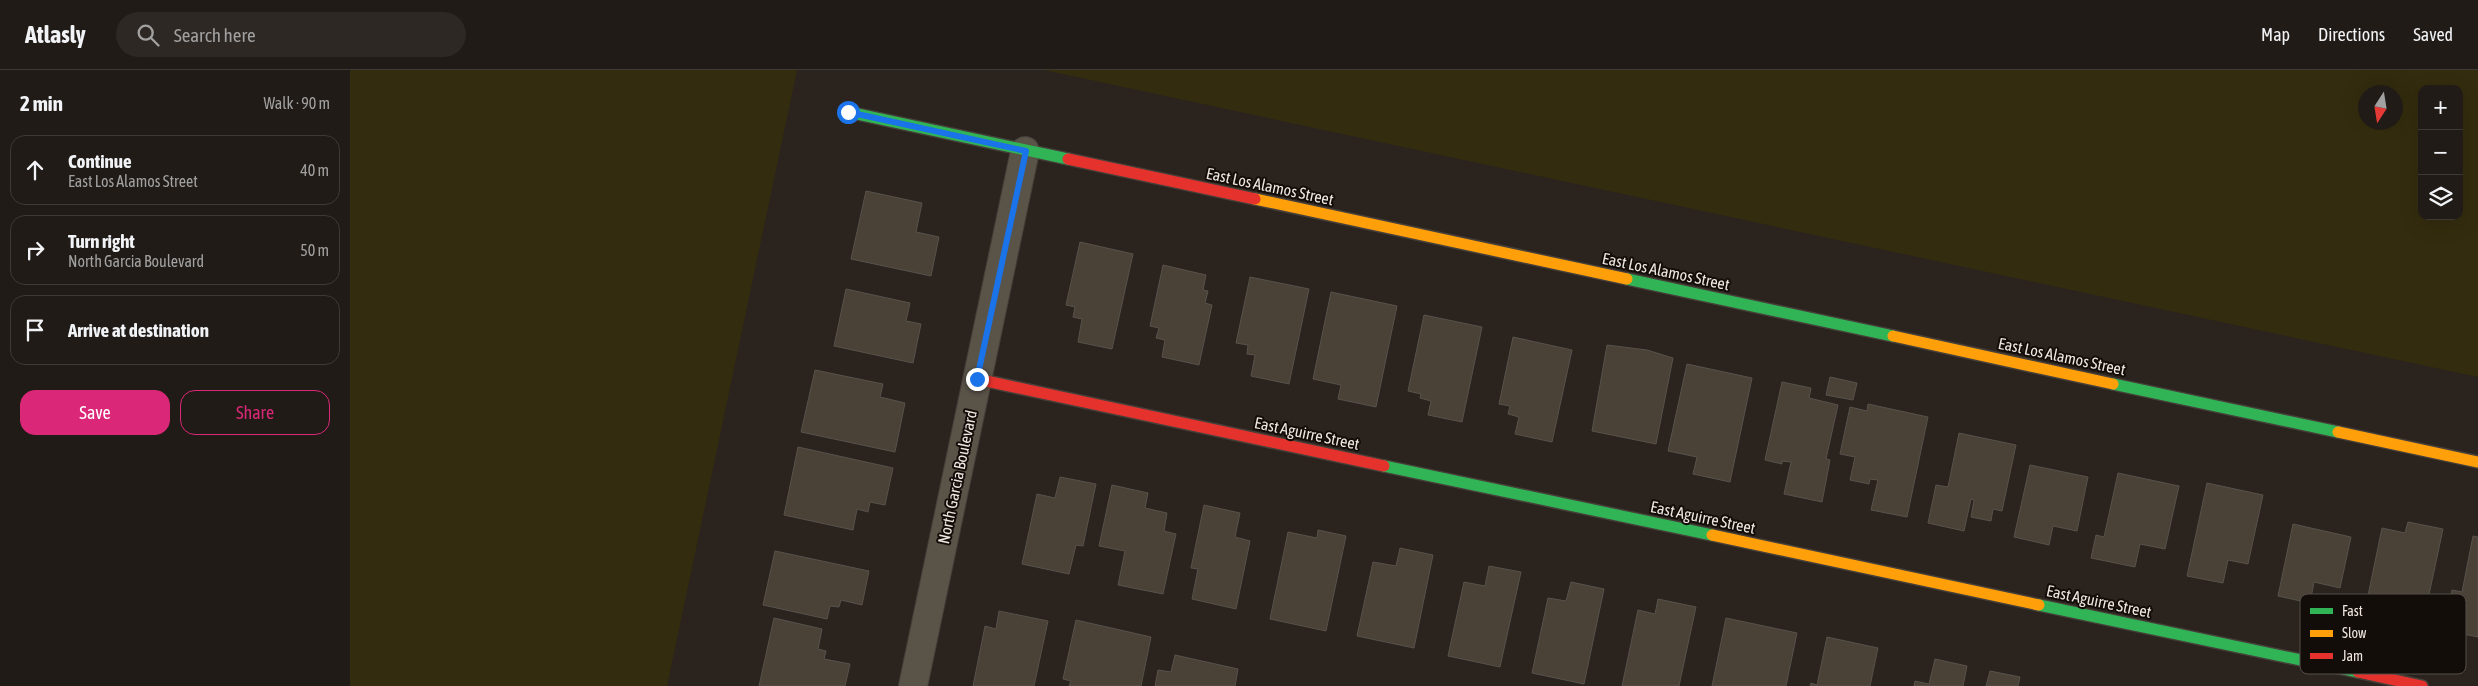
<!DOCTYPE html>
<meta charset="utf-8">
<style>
body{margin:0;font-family:"Asap Condensed",sans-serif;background:#2d2823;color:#f1f3f6}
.controls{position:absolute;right:15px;top:15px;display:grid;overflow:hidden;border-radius:10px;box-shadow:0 5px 20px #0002}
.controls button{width:45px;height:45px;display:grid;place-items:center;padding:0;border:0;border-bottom:1px solid #3d3935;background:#201b16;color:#f1f3f6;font:25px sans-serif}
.compass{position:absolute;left:2008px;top:15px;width:45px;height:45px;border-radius:50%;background:#201b16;box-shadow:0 5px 20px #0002;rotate:192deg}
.stop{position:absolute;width:15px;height:15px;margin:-11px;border:4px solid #1a73e8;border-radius:50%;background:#fff}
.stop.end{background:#1a73e8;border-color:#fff;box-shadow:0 1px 5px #0008}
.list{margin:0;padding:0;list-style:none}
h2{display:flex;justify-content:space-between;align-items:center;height:65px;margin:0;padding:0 20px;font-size:21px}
h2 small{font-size:16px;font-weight:400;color:#a2a1a1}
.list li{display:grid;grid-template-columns:32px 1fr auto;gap:15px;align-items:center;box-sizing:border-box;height:70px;margin:0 10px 10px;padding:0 10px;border:1px solid #3d3935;border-radius:15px}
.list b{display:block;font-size:19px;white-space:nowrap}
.list p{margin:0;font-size:16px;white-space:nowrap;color:#a2a1a1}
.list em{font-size:16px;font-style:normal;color:#a2a1a1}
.actions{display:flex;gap:10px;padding:15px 20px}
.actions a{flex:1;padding:11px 0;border:1px solid #db2777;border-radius:15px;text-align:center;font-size:18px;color:#db2777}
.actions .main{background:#db2777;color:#fff}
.icon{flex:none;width:28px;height:28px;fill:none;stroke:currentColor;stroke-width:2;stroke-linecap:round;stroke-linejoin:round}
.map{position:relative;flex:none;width:2128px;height:616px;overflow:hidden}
header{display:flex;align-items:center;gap:30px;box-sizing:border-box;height:70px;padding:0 25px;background:#201b16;border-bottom:1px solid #3d3935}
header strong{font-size:24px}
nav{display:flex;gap:28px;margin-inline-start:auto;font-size:18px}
.search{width:350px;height:45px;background:#2d2823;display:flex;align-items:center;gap:12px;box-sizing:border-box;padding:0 18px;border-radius:28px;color:#a2a1a1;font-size:19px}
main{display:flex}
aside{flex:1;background:#201b16}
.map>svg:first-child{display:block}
</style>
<header>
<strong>Atlasly</strong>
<div class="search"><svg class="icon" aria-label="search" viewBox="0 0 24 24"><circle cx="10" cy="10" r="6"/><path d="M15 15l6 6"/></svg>Search here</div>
<nav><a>Map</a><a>Directions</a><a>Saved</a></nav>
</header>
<main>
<aside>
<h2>2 min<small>Walk · 90 m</small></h2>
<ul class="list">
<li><svg class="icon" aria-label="ahead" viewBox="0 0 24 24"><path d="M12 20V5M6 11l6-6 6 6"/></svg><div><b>Continue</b><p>East Los Alamos Street</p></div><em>40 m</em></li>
<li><svg class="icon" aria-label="right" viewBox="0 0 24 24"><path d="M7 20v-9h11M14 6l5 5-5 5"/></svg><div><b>Turn right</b><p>North Garcia Boulevard</p></div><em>50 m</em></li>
<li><svg class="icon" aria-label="arrive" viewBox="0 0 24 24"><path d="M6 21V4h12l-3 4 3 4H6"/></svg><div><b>Arrive at destination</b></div></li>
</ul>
<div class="actions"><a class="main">Save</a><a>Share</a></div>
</aside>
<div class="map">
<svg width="2128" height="616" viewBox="0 0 2128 616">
<rect width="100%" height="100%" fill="#2b241e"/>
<path fill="#342c0e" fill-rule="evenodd" d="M0,0H447L317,616H0Z
M694,0H2128V307ZM2072,19H2109V146H2072ZM2016,22H2046V52H2016Z"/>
<path fill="#4a4236" stroke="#57524c" d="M516,121L572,133L566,162L589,167L581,206L501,189Z
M730,172L783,184L762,279L728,272L732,249L723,247L725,237L716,235Z
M813,195L856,205L853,220L858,221L855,233L862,235L849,295L812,287L815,270L806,268L809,258L800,256Z
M900,207L959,219L939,314L901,306L905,285L897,284L898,275L886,273Z
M496,219L560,233L556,251L571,254L563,293L484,276Z
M981,222L1047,236L1026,337L988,329L991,315L963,309Z
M1074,245L1132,257L1112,352L1078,345L1081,331L1070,328L1071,324L1058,321Z
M1163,267L1222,280L1202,372L1165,364L1169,347L1158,344L1160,336L1149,334Z
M1257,275L1297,280L1323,288L1306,374L1242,361Z
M1337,294L1402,308L1380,412L1343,404L1347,387L1318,381Z
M465,300L533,314L530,327L555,333L545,382L451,362Z
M1480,307L1507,313L1503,330L1476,325Z
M1432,312L1461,318L1459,328L1488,335L1476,389L1480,390L1472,432L1434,424L1441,392L1432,391V394L1415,390Z
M1518,334L1578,347L1557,447L1521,440L1528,410L1520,409L1519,414L1500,410L1505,387L1490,384L1500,337L1517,341Z
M1609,363L1666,375L1652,441L1643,439L1641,451L1621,447L1624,430L1621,429L1614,461L1578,453L1586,415L1598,417Z
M448,377L543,398L535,435L520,432L518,442L507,439L503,460L434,445Z
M1680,395L1738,407L1727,461L1703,456L1699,475L1664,467Z
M1768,403L1829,416L1815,479L1790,474L1785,497L1741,488L1746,465L1754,467Z
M710,407L746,414L733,476L726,475L719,504L672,494L687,424L705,428Z
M1857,413L1913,425L1898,494L1878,490L1873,513L1837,506Z
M762,415L798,423L795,438L817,443L814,461L826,464L813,524L768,515L775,481L749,476Z
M854,435L890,443L885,467L900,471L886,539L842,529L848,499L841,498Z
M2058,452L2093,459L2077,534L2052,529L2047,552L2014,545L2032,458L2055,463Z
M1943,454L2001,467L1990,518L1964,512L1960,533L1928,526Z
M968,460L996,466L976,561L920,549L938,462L967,468Z
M2123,466L2128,467V567L2103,562L2105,552L2096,550L2102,520L2112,522Z
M1050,478L1083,485L1064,578L1007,566L1023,492L1046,496Z
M425,481L519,501L512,535L491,530L489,537L480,536L477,549L413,535Z
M1139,496L1171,502L1150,597L1098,586L1114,512L1135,516Z
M1221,512L1254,519L1234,614L1182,603L1198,528L1216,531Z
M1308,529L1346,537L1329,616H1272L1288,540L1305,544Z
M649,541L698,551L684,616H623L635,556L646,559Z
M424,548L472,559L468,579L476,581L474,589L500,594L495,616H409Z
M1376,548L1447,563L1436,616H1362Z
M726,550L801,567L791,616H719L721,611L713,609Z
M1477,567L1528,578L1520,616H1460L1461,613L1467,615Z
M825,585L888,599L885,616H805L808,600L821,602Z
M1585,589L1617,596L1613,616H1564L1565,611L1579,614Z
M1640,601L1670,607L1668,616H1636Z"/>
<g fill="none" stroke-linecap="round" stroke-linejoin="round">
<defs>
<path id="street" d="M563,616L675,81"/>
<path id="fast" d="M498,42L718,89
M1277,209L1543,266
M1763,314L1988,362
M1034,396L1362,465
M1689,535L2008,602"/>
<path id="slow" d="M905,129L1277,209
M1543,266L1763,314
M1988,362L2128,392
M1362,465L1689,535"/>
<path id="jam" d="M718,89L905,129
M627,309L1034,396
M2008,602L2072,616"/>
</defs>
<use href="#street" stroke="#463f3a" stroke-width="30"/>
<use href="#fast" stroke="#463f3a" stroke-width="14"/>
<use href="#slow" stroke="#463f3a" stroke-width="14"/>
<use href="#jam" stroke="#463f3a" stroke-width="14"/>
<use href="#street" stroke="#595348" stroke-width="28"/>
<use href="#fast" stroke="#30b455" stroke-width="11"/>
<use href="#slow" stroke="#ff9f0a" stroke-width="11"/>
<use href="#jam" stroke="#e5322d" stroke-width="11"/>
</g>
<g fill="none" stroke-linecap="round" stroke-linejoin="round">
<path stroke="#1a73e8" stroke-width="6" d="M498,42L676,81L627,309"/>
</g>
<g text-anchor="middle" stroke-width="4" stroke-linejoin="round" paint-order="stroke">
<g font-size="16" fill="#efe6e0" stroke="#130d09">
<text transform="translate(920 116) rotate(12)" y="6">East Los Alamos Street</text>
<text transform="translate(1316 201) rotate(12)" y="6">East Los Alamos Street</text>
<text transform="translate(1712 286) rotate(12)" y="6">East Los Alamos Street</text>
<text transform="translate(957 363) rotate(12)" y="6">East Aguirre Street</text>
<text transform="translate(607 407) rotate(-78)" y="6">North Garcia Boulevard</text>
<text transform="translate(1353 447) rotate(12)" y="6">East Aguirre Street</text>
<text transform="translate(1749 531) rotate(12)" y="6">East Aguirre Street</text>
</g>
</g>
<rect x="1950" y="524" width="166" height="80" rx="8" fill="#130d09" stroke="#554e4a" stroke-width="1"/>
<rect x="1960" y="538" width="23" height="6" fill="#30b455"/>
<rect x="1960" y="560" width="23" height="7" fill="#ff9f0a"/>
<rect x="1960" y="583" width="23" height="6" fill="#e5322d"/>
<g font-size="14" fill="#efe6e0">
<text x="1992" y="546">Fast</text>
<text x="1992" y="568">Slow</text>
<text x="1992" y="591">Jam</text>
</g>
</svg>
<div class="controls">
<button>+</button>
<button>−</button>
<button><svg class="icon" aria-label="layers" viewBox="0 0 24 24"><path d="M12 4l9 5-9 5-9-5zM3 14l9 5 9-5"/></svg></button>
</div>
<svg class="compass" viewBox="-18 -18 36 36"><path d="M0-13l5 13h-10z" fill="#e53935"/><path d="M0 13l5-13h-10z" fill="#a2a1a1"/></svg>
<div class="stop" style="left:498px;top:42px"></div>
<div class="stop end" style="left:627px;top:309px"></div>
</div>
</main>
